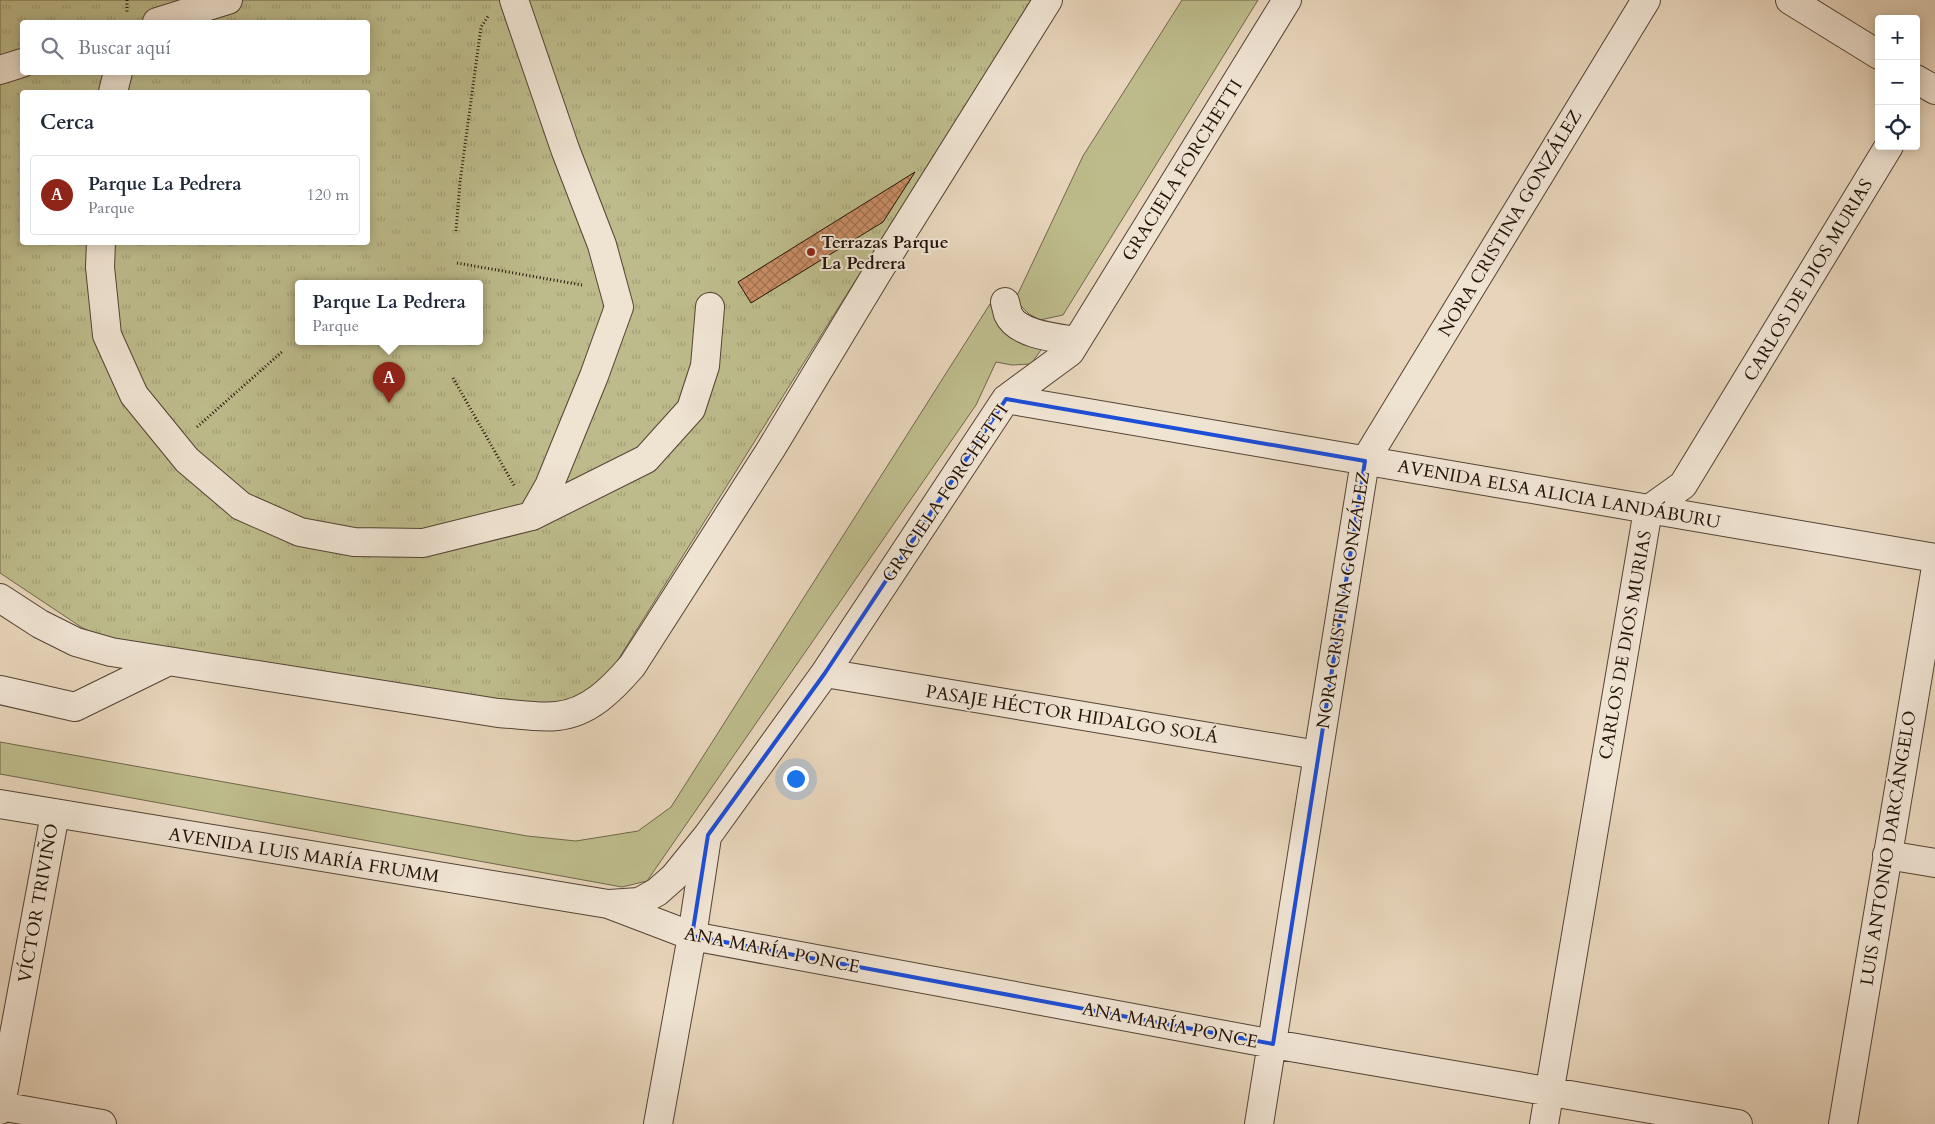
<!DOCTYPE html>
<html lang="es">
<meta charset="utf-8">
<style>
body{margin:0;font-family:Cardo,serif;background:#f2f2f3;color:#1f2937}
.controls{position:absolute;right:15px;top:15px;display:grid;overflow:hidden;border-radius:5px;box-shadow:0 2px 12px #0003}
.controls button{width:45px;height:45px;display:grid;place-items:center;padding:0;border:0;border-bottom:1px solid #e0e1e3;background:#fff;color:#1f2937;font:25px sans-serif}
.you{position:absolute;left:795px;top:778px;width:18px;height:18px;margin:-12px;border:4px solid #fff;border-radius:50%;background:#1a73e8;box-shadow:0 0 0 8px #1a73e833}
.badge{display:grid;place-items:center;width:32px;height:32px;border-radius:50%;background:#8f2418;color:#fff;font-size:16px;font-weight:700}
.pin{position:absolute;translate:-50% -41px;filter:drop-shadow(0 1px 2px #0008)}
.pin::after{content:'';position:absolute;top:26px;width:18px;height:15px;background:inherit;clip-path:polygon(0 0,100% 0,50% 100%)}
.popup{position:absolute;left:295px;top:280px;width:188px;height:65px;box-sizing:border-box;display:grid;place-content:center;border-radius:5px;background:#fff;filter:drop-shadow(0 1px 4px #0005);font-size:16px;white-space:nowrap;color:#747a83}
.popup b{font-size:19px;color:#1f2937}
.popup::after{content:'';position:absolute;left:50%;top:100%;margin-left:-10px;border:10px solid transparent;border-top-color:#fff}
.list{margin:0;padding:0;list-style:none}
h2{display:flex;justify-content:space-between;align-items:center;height:65px;margin:0;padding:0 20px;font-size:21px}
h2 small{font-size:16px;font-weight:400;color:#747a83}
.list li{display:grid;grid-template-columns:32px 1fr auto;gap:15px;align-items:center;box-sizing:border-box;height:80px;margin:0 10px 10px;padding:0 10px;border:1px solid #e0e1e3;border-radius:5px}
.list b{display:block;font-size:19px;white-space:nowrap}
.list p{margin:0;font-size:16px;white-space:nowrap;color:#747a83}
.list em{font-size:16px;font-style:normal;color:#747a83}
.icon{flex:none;width:28px;height:28px;fill:none;stroke:currentColor;stroke-width:2;stroke-linecap:round;stroke-linejoin:round}
.map{position:relative;flex:none;width:1935px;height:1124px;overflow:hidden}
.search{position:absolute;background:#fff;box-shadow:0 2px 12px #0003;left:20px;top:20px;width:350px;height:55px;display:flex;align-items:center;gap:12px;box-sizing:border-box;padding:0 18px;border-radius:5px;color:#747a83;font-size:19px}
.panel{position:absolute;background:#fff;box-shadow:0 2px 12px #0003;left:20px;top:90px;width:350px;height:155px;border-radius:5px}
.map>svg:first-child{display:block}
</style>
<div class="map">
<svg width="1935" height="1124" viewBox="0 0 1935 1124">
<defs>
<pattern id="park-tufts" width="24" height="20" patternUnits="userSpaceOnUse" patternTransform="scale(1.25)"><rect width="24" height="20" fill="#bdbb8b"/><path d="M3 7l-1-3M5 7V3M7 7l1-3M15 17l-1-3M17 17v-4M19 17l1-3" fill="none" stroke="#a2a076"/></pattern>
<pattern id="building-cross-hatch" width="8" height="8" patternUnits="userSpaceOnUse" patternTransform="scale(1.25)"><rect width="8" height="8" fill="#c98d65"/><path d="M0 0l8 8M0 8l8-8" fill="none" stroke="#a37251"/></pattern>
</defs>
<rect width="100%" height="100%" fill="#e7d4ba"/>
<filter id="stains"><feTurbulence type="fractalNoise" baseFrequency=".004" numOctaves="4"/><feColorMatrix values="0 0 0 0 .2 0 0 0 0 .09 0 0 0 0 .02 0 0 0 .5 -.17"/></filter>
<radialGradient id="worn" r=".72"><stop offset=".6" stop-color="#630" stop-opacity="0"/><stop offset="1" stop-color="#630" stop-opacity=".3"/></radialGradient>
<path fill="#bdbb8b" stroke="#70674a" d="M1182,0H1258L1063,315L1040,320L1029,314L1015,300L1083,156Z
M990,304C1005,337 1009,340 1043,347L1031,364L1012,365L996,362L976,405L647,881L622,887L0,774V742L527,836L576,841L638,831L671,807Z"/>
<path fill="url(#park-tufts)" stroke="#70674a" fill-rule="evenodd" d="M0,0H1031L614,666C608,672 603,678 598,684C580,700 552,703 530,706L106,639L81,627L0,573ZM22,22H368V72H22ZM22,92H368V242H22ZM299,284H479V342H299Z"/>
<path fill="url(#building-cross-hatch)" stroke="#241308" d="M915,172L883,222L751,303L738,282Z"/>
<g fill="none" stroke-linecap="round" stroke-linejoin="round">
<defs>
<path id="minor" d="M514,0L565,149L602,245L619,307L594,376L549,486L532,516
M1790,0L1879,55
M157,22L228,0
M0,70L22,63
M1916,79L1935,90
M113,92L118,72
M101,242L100,267L107,335L134,395L187,460L241,506L300,532L354,542L423,543L532,516L646,459L691,409L705,366L710,307
M1005,302C1006,306 1007,310 1008,314C1017,335 1057,338 1076,341
M1006,399L1935,558
M0,598L40,624L76,642L111,652L498,713C517,714 538,718 557,716C589,713 612,689 632,666L771,449L879,270L1048,0
M825,673L1318,755
M0,690L75,707L167,662
M0,804L608,904L692,936L1273,1044L1738,1124
M1887,855L1935,863
M609,904L639,902L657,892L674,877L708,835L825,673L1006,399L1070,352L1287,0
M0,1106L102,1124
M0,1110L55,814
M658,1124L692,936L707,837
M1259,1124L1365,461L1646,0
M1544,1124L1648,510L1683,485L1889,146
M1843,1124L1935,573"/>
</defs>
<use href="#minor" stroke="#554334" stroke-width="30"/>
<path stroke="#241308" stroke-width="3" stroke-dasharray="1 2.5" stroke-linecap="butt" d="M127,0V14
M456,231L460,182L481,27L489,15
M457,263L582,285
M453,378L515,487
M197,427L283,351"/>
<use href="#minor" stroke="#efe3d2" stroke-width="28"/>
</g>
<path fill="none" stroke="#1d4ed8" stroke-width="4" stroke-linejoin="round" d="M1006,399L1365,461L1273,1044L692,936L708,835L825,673Z"/>
<circle fill="#8f2418" stroke="#efe3d2" stroke-width="2" cx="811" cy="252" r="5"/>
<g text-anchor="middle" stroke-width="4" stroke-linejoin="round" paint-order="stroke">
<g font-size="18" fill="#241308" stroke="#efe3d2">
<text transform="translate(1182 170) rotate(-58)" y="6">GRACIELA FORCHETTI</text>
<text transform="translate(1510 223) rotate(-59)" y="6">NORA CRISTINA GONZÁLEZ</text>
<text transform="translate(1808 280) rotate(-59)" y="6">CARLOS DE DIOS MURIAS</text>
<text transform="translate(945 493) rotate(-56)" y="6">GRACIELA FORCHETTI</text>
<text transform="translate(1559 494) rotate(10)" y="6">AVENIDA ELSA ALICIA LANDÁBURU</text>
<text transform="translate(1343 600) rotate(-81)" y="6">NORA CRISTINA GONZÁLEZ</text>
<text transform="translate(1625 645) rotate(-80)" y="6">CARLOS DE DIOS MURIAS</text>
<text transform="translate(1072 714) rotate(9)" y="6">PASAJE HÉCTOR HIDALGO SOLÁ</text>
<text transform="translate(1888 848) rotate(-81)" y="6">LUIS ANTONIO DARCÁNGELO</text>
<text transform="translate(304 855) rotate(9)" y="6">AVENIDA LUIS MARÍA FRUMM</text>
<text transform="translate(38 903) rotate(-80)" y="6">VÍCTOR TRIVIÑO</text>
<text transform="translate(772 950) rotate(11)" y="6">ANA MARÍA PONCE</text>
<text transform="translate(1170 1025) rotate(11)" y="6">ANA MARÍA PONCE</text>
</g>
<g font-size="18" font-weight="bold" fill="#241308" stroke="#efe3d2" text-anchor="start">
<text x="821" y="248">Terrazas Parque<tspan x="821" dy="21">La Pedrera</tspan></text>
</g>
</g>
<rect width="100%" height="100%" filter="url(#stains)"/>
<rect width="100%" height="100%" fill="url(#worn)"/>
</svg>
<div class="controls">
<button>+</button>
<button>−</button>
<button><svg class="icon" aria-label="locate" viewBox="0 0 24 24"><circle cx="12" cy="12" r="6"/><path d="M12 2v4M12 18v4M2 12h4M18 12h4"/></svg></button>
</div>
<div class="you"></div>
<div class="pin badge" style="left:389px;top:403px">A</div>
<div class="popup"><b>Parque La Pedrera</b>Parque</div>
<div class="search"><svg class="icon" aria-label="search" viewBox="0 0 24 24"><circle cx="10" cy="10" r="6"/><path d="M15 15l6 6"/></svg>Buscar aquí</div>
<section class="panel">
<h2>Cerca<small></small></h2>
<ul class="list">
<li><span class="badge">A</span><div><b>Parque La Pedrera</b><p>Parque</p></div><em>120 m</em></li>
</ul>
</section>
</div>
